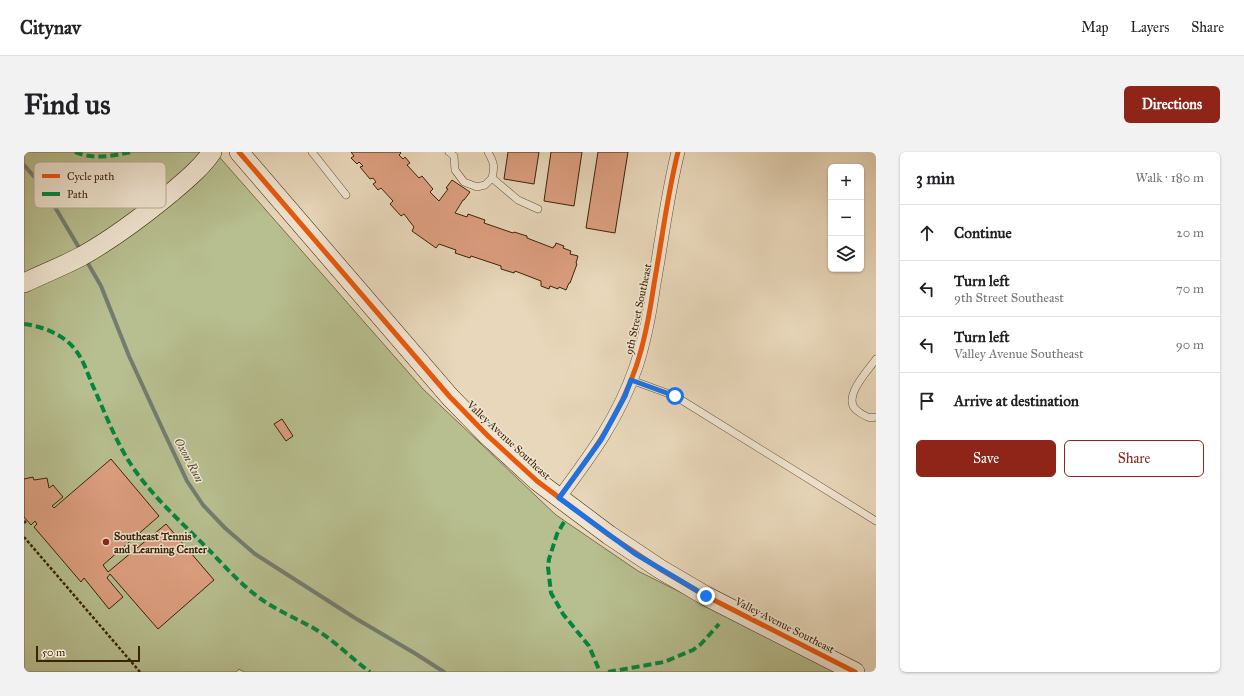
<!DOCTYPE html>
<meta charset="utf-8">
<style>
body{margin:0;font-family:"IM FELL Great Primer",serif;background:#f2f2f2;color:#202124}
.controls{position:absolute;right:12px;top:12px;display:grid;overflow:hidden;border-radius:6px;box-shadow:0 1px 3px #0004}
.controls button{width:36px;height:36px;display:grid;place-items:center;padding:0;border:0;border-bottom:1px solid #e0e0e0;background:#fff;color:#202124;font:20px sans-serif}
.scale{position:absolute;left:12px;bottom:10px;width:104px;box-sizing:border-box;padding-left:4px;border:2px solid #392405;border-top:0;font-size:11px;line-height:14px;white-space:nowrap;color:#392405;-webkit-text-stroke:3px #f0e5d2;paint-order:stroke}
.stop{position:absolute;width:12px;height:12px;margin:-9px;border:3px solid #1a73e8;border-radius:50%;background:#fff}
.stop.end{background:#1a73e8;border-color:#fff;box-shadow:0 1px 4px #0008}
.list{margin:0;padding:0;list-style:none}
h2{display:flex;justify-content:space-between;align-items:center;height:52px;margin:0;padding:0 16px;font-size:17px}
h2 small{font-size:13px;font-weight:400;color:#757577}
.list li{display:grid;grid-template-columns:26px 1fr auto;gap:12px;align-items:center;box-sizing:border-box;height:56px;padding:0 16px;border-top:1px solid #e0e0e0}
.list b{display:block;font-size:15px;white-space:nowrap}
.list p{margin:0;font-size:13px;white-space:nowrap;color:#757577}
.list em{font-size:13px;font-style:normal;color:#757577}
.actions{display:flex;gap:8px;padding:12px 16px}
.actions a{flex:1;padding:9px 0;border:1px solid #8f2418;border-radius:6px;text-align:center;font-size:14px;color:#8f2418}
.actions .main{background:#8f2418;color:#fff}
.icon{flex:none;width:22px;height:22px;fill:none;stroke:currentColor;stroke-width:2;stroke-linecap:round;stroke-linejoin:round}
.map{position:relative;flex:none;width:852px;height:520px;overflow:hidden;border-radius:6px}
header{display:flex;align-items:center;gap:24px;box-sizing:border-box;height:56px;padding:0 20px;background:#fff;border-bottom:1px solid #e0e0e0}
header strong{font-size:19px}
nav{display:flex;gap:22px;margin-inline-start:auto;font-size:14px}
.intro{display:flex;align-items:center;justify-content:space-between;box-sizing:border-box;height:96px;padding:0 24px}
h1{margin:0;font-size:28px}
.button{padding:10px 18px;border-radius:6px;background:#8f2418;color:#fff;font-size:14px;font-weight:700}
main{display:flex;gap:24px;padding:0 24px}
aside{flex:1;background:#fff;border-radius:6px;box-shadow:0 1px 3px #0004}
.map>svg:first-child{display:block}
</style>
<header>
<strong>Citynav</strong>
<nav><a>Map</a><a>Layers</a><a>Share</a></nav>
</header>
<div class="intro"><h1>Find us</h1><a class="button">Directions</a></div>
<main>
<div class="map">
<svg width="852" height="520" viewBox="0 0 852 520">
<rect width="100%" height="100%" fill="#e8d7ba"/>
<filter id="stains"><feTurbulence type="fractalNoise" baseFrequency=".005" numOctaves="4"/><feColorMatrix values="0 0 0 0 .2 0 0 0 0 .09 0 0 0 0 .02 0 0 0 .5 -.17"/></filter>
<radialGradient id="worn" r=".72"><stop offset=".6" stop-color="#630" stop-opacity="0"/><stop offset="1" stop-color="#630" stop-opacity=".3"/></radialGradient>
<path fill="#b7be8f" stroke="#78714a" d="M0,0H191L399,237L532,363L614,419L816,520H220L215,517L212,520H0Z"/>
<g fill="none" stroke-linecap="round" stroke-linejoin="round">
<path stroke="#727d6f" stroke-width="4" d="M0,13L19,35L57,99
M62,108L77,134L105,204L139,278L163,329L179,353L201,376L231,402L331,466L392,502L420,520"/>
</g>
<path fill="#dc9e7f" stroke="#392405" d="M327,0H376L377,1L375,3L379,7L381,5L386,11L383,13L395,26L398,24L409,37L406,40L415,49L424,37L422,36L428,28L446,40L440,48H439L431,61L443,65L444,62L461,68L460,71L489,81L490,80L503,84V86L529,96L530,94H531L532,91L540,94L539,96L547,99L546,102L554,104L552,111L553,112L546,131H545L542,138L535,135L534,137L526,134L525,137L517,134V129L491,119L490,121L477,117V114L447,104L446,106L431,101L432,98L415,92L412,96L388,79L390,75L380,62L377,64L366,52L369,49L357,36L354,38L349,32L352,30L349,26L346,27L336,15L339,14L335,10L333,12L327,6L330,4Z
M484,0H515L510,32L480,27Z
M527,0H558L550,54L520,49Z
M574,0H604L591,81L562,76Z
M258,267L269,284L262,289L250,272Z
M87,307L135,364L79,413L84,420L142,372L190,428L134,477L86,422L83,426L99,445L85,457L60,426L57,430L10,375L13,372L11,369L7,373L0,365V327L9,325L10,328L23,326L25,336L29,333L39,345L28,354L30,356Z"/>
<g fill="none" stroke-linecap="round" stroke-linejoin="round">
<defs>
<path id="lane" d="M288,0L322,43
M425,0L430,4L431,18L440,30L453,35L461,33L468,26L494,48L514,57
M464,0C470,11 471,14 468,26
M852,207C843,220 815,248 835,260C841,264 845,267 852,265
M607,228L651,244L852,369"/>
<path id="street" d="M535,346C567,303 594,267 612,215C621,188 626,160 630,132C638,88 643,44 654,0"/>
<path id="secondary" d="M215,0L426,245L464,284L513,329L585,383L636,417L682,444L831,520
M0,131C19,122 39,114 58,104C90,86 119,64 147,41C162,28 177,16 188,0"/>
</defs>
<use href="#lane" stroke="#655132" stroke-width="8"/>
<use href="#street" stroke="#655132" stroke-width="14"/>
<use href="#secondary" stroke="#392405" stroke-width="20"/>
<path stroke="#392405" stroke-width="2.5" stroke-dasharray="3 2" stroke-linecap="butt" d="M0,371L2,369
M0,385L116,520"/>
<use href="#lane" stroke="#f0e5d2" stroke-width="7"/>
<use href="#street" stroke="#f0e5d2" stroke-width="13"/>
<use href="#secondary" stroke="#f0e5d2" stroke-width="19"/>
<path stroke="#00873e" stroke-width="4" stroke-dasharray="8 4" stroke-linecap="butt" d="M51,0C69,8 88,4 107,0
M0,172C16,174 32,180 44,190C57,201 62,217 68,232C80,258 90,286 106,311C126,342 155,368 181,394C198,411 214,430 233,444C251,458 272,466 291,477C311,489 327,506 346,520
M540,370L533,382L525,407L524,415L527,441L539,462L565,494L576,520
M584,520L640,510L669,498L677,492L695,472"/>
<defs>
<path id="cycleway" d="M215,0L426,245L464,284L513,329L585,383L636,417L682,444L831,520
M535,346C567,303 594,267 612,215C621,188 626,160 630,132C638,88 643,44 654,0"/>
</defs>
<use href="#cycleway" stroke="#f0e5d2" stroke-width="8"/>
<use href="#cycleway" stroke="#e8590c" stroke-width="5"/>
</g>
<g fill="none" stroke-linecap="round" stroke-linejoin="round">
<path stroke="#1a73e8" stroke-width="5" d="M651,244L607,228L601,244L577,288L535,346L610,401L682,444"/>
</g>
<circle fill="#8f2418" stroke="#f0e5d2" stroke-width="1.5" cx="82" cy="390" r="4"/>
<g text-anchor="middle" stroke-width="3" stroke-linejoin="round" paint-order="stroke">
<g font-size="11" fill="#392405" stroke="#f0e5d2">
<text transform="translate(614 157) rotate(-78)" y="4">9th Street Southeast</text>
<text transform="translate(485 288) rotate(43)" y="4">Valley Avenue Southeast</text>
<text transform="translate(761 473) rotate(27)" y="4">Valley Avenue Southeast</text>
</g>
<g font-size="11" font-weight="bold" fill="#392405" stroke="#f0e5d2" text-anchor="start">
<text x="90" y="388">Southeast Tennis<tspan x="90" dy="13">and Learning Center</tspan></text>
</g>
<g font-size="12" font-style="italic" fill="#514931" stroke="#f0e5d2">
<text transform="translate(165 308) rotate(62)" y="4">Oxon Run</text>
</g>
</g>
<rect x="10" y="10" width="132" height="46" rx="6" fill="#f0e5d2" stroke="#b9ab94" stroke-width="1"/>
<rect x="18" y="22" width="18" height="4" fill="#e8590c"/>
<rect x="18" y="40" width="18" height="4" fill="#00873e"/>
<g font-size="11" fill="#392405">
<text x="43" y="28">Cycle path</text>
<text x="43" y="46">Path</text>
</g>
<rect width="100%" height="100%" filter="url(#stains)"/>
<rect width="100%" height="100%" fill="url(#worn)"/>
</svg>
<div class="controls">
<button>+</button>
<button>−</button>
<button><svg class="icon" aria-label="layers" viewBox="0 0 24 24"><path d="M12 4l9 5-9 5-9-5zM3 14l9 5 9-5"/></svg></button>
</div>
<div class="scale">50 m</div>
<div class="stop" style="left:651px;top:244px"></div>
<div class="stop end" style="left:682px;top:444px"></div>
</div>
<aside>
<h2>3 min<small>Walk · 180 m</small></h2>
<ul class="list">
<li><svg class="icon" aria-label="ahead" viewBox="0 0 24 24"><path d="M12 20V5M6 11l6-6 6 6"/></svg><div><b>Continue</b></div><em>20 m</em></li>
<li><svg class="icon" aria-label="left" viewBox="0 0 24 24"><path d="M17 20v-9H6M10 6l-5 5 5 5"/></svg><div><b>Turn left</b><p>9th Street Southeast</p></div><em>70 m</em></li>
<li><svg class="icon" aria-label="left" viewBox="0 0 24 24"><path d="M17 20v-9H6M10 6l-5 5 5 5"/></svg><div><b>Turn left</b><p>Valley Avenue Southeast</p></div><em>90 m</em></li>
<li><svg class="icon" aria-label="arrive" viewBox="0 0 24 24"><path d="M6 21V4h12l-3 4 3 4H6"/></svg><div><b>Arrive at destination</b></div></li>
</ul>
<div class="actions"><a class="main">Save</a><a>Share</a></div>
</aside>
</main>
